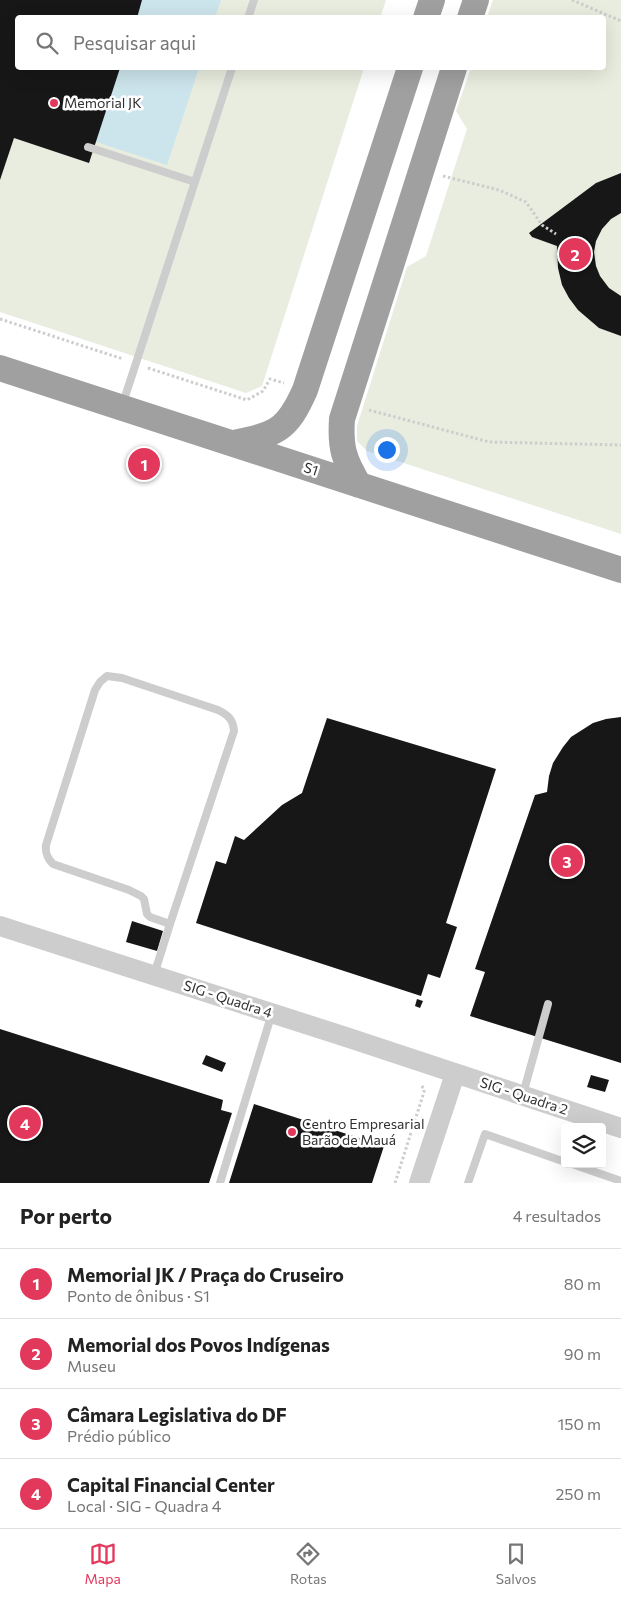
<!DOCTYPE html>
<html lang="pt">
<meta charset="utf-8">
<style>
body{margin:0;font-family:Commissioner,sans-serif;background:#f2f2f2;color:#222}
.controls{position:absolute;right:15px;bottom:15px;display:grid;overflow:hidden;border-radius:5px;box-shadow:0 5px 20px #0002}
.controls button{width:45px;height:45px;display:grid;place-items:center;padding:0;border:0;border-bottom:1px solid #e0e0e0;background:#fff;color:#222;font:25px sans-serif}
.you{position:absolute;left:386px;top:449px;width:18px;height:18px;margin:-12px;border:4px solid #fff;border-radius:50%;background:#1a73e8;box-shadow:0 0 0 8px #1a73e833}
.badge{display:grid;place-items:center;width:32px;height:32px;border-radius:50%;background:#e2385c;color:#fff;font-size:16px;font-weight:700}
.pin{position:absolute;translate:-50% -50%;border:2px solid #fff;box-shadow:0 1px 5px #0006}
.list{margin:0;padding:0;list-style:none}
h2{display:flex;justify-content:space-between;align-items:center;height:65px;margin:0;padding:0 20px;font-size:21px}
h2 small{font-size:16px;font-weight:400;color:#767676}
.list li{display:grid;grid-template-columns:32px 1fr auto;gap:15px;align-items:center;box-sizing:border-box;height:70px;padding:0 20px;border-top:1px solid #e0e0e0}
.list b{display:block;font-size:19px;white-space:nowrap}
.list p{margin:0;font-size:16px;white-space:nowrap;color:#767676}
.list em{font-size:16px;font-style:normal;color:#767676}
.icon{flex:none;width:28px;height:28px;fill:none;stroke:currentColor;stroke-width:2;stroke-linecap:round;stroke-linejoin:round}
.map{position:relative;flex:none;width:621px;height:1183px;overflow:hidden}
.search{position:absolute;background:#fff;box-shadow:0 5px 20px #0002;left:15px;right:15px;top:15px;height:55px;display:flex;align-items:center;gap:12px;box-sizing:border-box;padding:0 18px;border-radius:5px;color:#767676;font-size:19px}
.sheet{height:345px;background:#fff}
nav{display:flex;justify-content:space-around;align-items:center;box-sizing:border-box;height:70px;border-top:1px solid #e0e0e0;background:#fff;font-size:14px;color:#767676}
nav a{display:grid;justify-items:center;gap:2px}
nav .on{color:#e2385c}
.map>svg:first-child{display:block}
</style>
<div class="map">
<svg width="621" height="1183" viewBox="0 0 621 1183">
<rect width="100%" height="100%" fill="#fff"/>
<path fill="#e8eddf" d="M0,0H386L380,18H18V68H364L262,386L246,393L0,312Z
M493,0H621V534L367,451L357,441V426L407,267L426,256L467,129L456,111L471,68H604V18L487,17Z"/>
<path fill="#cce4ec" d="M60,0H221L215,17L54,18Z
M38,68H199L167,165L22,118Z"/>
<path fill="#171717" d="M0,0H142L137,18H18V68H120L89,163L14,138L0,180Z
M621,173V213L611,219L602,229L596,241L594,252L596,266L600,276L609,288L621,296V336L599,328L578,310L569,298L562,285L558,268L557,246L532,237L529,233L596,183Z
M138,459L152,463L150,471L136,467Z
M621,717V1063L470,1016L485,972L475,969L535,795L547,792L549,776L553,763L563,747L571,737L593,723L606,719Z
M327,718L496,769L446,923L457,927L440,978L428,974L421,996L196,923L216,861L226,864L235,836L244,840L282,805L302,793Z
M132,921L163,931L157,951L126,942Z
M417,999L423,1001L420,1008L415,1006Z
M0,1029L223,1100L221,1110L232,1113L209,1183H0Z
M206,1055L226,1063L222,1072L202,1064Z
M591,1075L609,1080L605,1092L587,1087Z
M254,1104L384,1146L372,1183H229Z"/>
<g fill="none" stroke-linecap="round" stroke-linejoin="round">
<path stroke="#cdcdcd" stroke-width="3" stroke-dasharray="2.5 2.5" stroke-linecap="butt" d="M572,0L621,21
M443,176L499,190L526,202L542,225L556,234
M0,319L123,359
M148,368L247,400L263,391L270,379L284,383
M369,410L489,442L621,445
M395,1183L424,1092V1088L420,1085"/>
<path stroke="#cdcdcd" stroke-width="8" d="M248,18L254,0
M88,147L195,182
M123,403L232,68
M107,676L122,678L218,710C228,715 233,719 234,731L170,924L150,917L147,914L144,899L141,896L129,890L53,864C47,858 45,853 46,845L95,690L100,682Z
M154,975L170,924
M523,1094L548,1004
M572,1164L621,1181
M220,1183L272,1013
M468,1183L485,1134L565,1162"/>
<path stroke="#cdcdcd" stroke-width="20" d="M0,926L346,1037L621,1128
M419,1183L455,1074"/>
<path stroke="#a0a0a0" stroke-width="26" d="M426,18L432,0
M470,18L476,0
M0,368L621,570
M234,443C276,434 287,431 305,390L410,68
M359,485C344,460 340,448 342,419L454,68"/>
</g>
<g fill="#e2385c" stroke="#fff" stroke-width="2">
<circle cx="54" cy="103" r="5"/>
<circle cx="292" cy="1132" r="5"/>
</g>
<g text-anchor="middle" stroke-width="5" stroke-linejoin="round" paint-order="stroke">
<g font-size="14" fill="#303030" stroke="#fff" text-anchor="start">
<text x="64" y="108">Memorial JK</text>
<text x="302" y="1129">Centro Empresarial<tspan x="302" dy="16">Barão de Mauá</tspan></text>
</g>
<g font-size="14" fill="#303030" stroke="#fff">
<text transform="translate(311 469) rotate(18)" y="5">S1</text>
<text transform="translate(228 999) rotate(18)" y="5">SIG - Quadra 4</text>
<text transform="translate(524 1096) rotate(18)" y="5">SIG - Quadra 2</text>
</g>
</g>
</svg>
<div class="controls">
<button><svg class="icon" aria-label="layers" viewBox="0 0 24 24"><path d="M12 4l9 5-9 5-9-5zM3 14l9 5 9-5"/></svg></button>
</div>
<div class="you"></div>
<div class="pin badge" style="left:144px;top:464px">1</div>
<div class="pin badge" style="left:575px;top:254px">2</div>
<div class="pin badge" style="left:567px;top:861px">3</div>
<div class="pin badge" style="left:25px;top:1123px">4</div>
<div class="search"><svg class="icon" aria-label="search" viewBox="0 0 24 24"><circle cx="10" cy="10" r="6"/><path d="M15 15l6 6"/></svg>Pesquisar aqui</div>
</div>
<section class="sheet">
<h2>Por perto<small>4 resultados</small></h2>
<ul class="list">
<li><span class="badge">1</span><div><b>Memorial JK / Praça do Cruseiro</b><p>Ponto de ônibus · S1</p></div><em>80 m</em></li>
<li><span class="badge">2</span><div><b>Memorial dos Povos Indígenas</b><p>Museu</p></div><em>90 m</em></li>
<li><span class="badge">3</span><div><b>Câmara Legislativa do DF</b><p>Prédio público</p></div><em>150 m</em></li>
<li><span class="badge">4</span><div><b>Capital Financial Center</b><p>Local · SIG - Quadra 4</p></div><em>250 m</em></li>
</ul>
</section>
<nav>
<a class="on"><svg class="icon" aria-label="map" viewBox="0 0 24 24"><path d="M3 6l6-2 6 2 6-2v14l-6 2-6-2-6 2zM9 4v14M15 6v14"/></svg>Mapa</a>
<a><svg class="icon" aria-label="directions" viewBox="0 0 24 24"><path d="M12 3l9 9-9 9-9-9zM9 14v-3h6M13 9l2 2-2 2"/></svg>Rotas</a>
<a><svg class="icon" aria-label="saved" viewBox="0 0 24 24"><path d="M7 4h10v16l-5-4-5 4z"/></svg>Salvos</a>
</nav>
